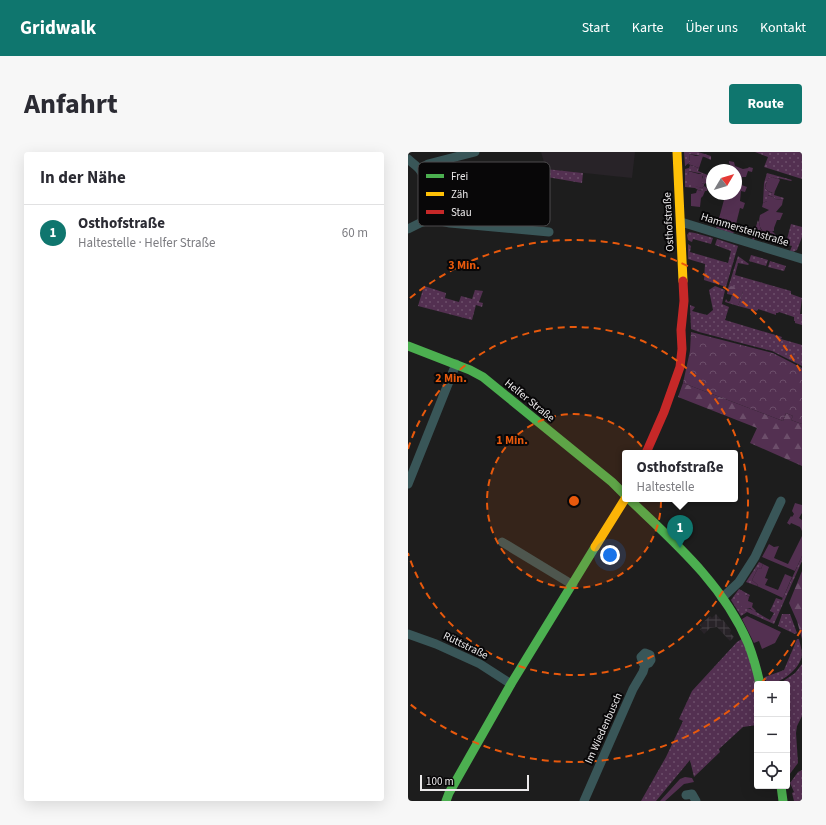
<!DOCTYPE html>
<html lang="de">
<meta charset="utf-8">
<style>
body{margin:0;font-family:"Source Sans 3",sans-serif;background:#f7f7f7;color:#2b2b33}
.controls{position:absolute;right:12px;bottom:12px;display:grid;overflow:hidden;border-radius:4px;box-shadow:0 4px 16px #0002}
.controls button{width:36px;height:36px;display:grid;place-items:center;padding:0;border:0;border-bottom:1px solid #e1e1e2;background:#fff;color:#2b2b33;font:20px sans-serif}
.compass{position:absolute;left:298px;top:12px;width:36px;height:36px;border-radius:50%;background:#fff;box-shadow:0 4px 16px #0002;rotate:52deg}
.scale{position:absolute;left:12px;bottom:10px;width:109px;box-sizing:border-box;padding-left:4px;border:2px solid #ebe9ea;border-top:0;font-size:11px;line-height:14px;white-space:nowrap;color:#ebe9ea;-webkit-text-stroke:3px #080708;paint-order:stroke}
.you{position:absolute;left:202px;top:403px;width:14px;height:14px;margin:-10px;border:3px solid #fff;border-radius:50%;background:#1a73e8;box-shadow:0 0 0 6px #1a73e833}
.badge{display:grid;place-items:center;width:26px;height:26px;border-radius:50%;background:#0f766e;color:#fff;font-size:13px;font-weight:700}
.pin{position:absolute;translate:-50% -33px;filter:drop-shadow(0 1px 2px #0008)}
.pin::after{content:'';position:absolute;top:21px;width:14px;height:12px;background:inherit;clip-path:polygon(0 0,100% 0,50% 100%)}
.popup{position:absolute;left:214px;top:298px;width:116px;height:52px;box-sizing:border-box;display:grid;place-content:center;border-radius:4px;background:#fff;filter:drop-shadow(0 1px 3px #0005);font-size:13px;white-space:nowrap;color:#7c7c81}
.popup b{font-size:15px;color:#2b2b33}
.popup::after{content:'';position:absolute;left:50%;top:100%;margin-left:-8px;border:8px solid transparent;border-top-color:#fff}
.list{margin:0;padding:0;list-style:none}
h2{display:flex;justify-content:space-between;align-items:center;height:52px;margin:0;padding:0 16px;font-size:17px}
h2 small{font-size:13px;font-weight:400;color:#7c7c81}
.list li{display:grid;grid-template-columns:26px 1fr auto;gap:12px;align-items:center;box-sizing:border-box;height:56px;padding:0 16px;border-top:1px solid #e1e1e2}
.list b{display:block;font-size:15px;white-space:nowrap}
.list p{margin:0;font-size:13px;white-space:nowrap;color:#7c7c81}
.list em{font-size:13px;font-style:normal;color:#7c7c81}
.icon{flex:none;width:22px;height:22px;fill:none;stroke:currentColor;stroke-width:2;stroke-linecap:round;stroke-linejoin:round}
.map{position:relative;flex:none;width:394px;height:649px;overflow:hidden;border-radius:4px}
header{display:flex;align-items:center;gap:24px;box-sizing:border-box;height:56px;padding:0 20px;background:#0f766e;color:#fff}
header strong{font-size:19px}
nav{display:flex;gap:22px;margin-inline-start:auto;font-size:14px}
.intro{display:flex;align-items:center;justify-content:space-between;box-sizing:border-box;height:96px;padding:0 24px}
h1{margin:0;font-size:28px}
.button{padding:10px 18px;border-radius:4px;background:#0f766e;color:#fff;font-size:14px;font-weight:700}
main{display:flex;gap:24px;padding:0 24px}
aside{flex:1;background:#fff;border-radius:4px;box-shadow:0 4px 16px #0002}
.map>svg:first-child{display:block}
</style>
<header>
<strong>Gridwalk</strong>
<nav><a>Start</a><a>Karte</a><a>Über uns</a><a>Kontakt</a></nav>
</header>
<div class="intro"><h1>Anfahrt</h1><a class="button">Route</a></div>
<main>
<aside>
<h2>In der Nähe<small></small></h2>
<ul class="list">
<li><span class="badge">1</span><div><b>Osthofstraße</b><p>Haltestelle · Helfer Straße</p></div><em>60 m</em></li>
</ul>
</aside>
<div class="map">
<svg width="394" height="649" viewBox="0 0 394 649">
<defs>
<pattern id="industrial-grid" width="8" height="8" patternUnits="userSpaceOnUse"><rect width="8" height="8" fill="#282328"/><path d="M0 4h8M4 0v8" fill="none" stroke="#474347"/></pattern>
<pattern id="grass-dots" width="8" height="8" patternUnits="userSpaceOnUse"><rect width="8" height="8" fill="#533051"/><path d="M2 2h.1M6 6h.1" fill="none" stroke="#6c4e6a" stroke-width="1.8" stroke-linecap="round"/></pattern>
<pattern id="forest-firs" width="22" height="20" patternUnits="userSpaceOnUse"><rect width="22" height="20" fill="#533051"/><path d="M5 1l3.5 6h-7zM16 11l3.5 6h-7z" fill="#6c4e6a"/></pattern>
<pattern id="park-crowns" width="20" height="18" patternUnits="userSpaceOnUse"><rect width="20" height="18" fill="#533051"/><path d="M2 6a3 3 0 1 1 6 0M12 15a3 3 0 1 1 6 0" fill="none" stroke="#6c4e6a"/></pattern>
</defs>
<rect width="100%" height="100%" fill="#1d1d1d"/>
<path fill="#282328" d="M133,0H227L224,26L138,17Z"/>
<path fill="url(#industrial-grid)" d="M308,462L314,469L315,468L323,478L322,481L326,485L322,489L309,475L302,476L296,482L292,477L294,476L292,473L302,464L304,466Z"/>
<path fill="url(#grass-dots)" d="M276,0H290L303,4V8C296,4 288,3 281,2L282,10L277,14Z
M347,0H394V27L356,15L360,5Z
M282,13L291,16L290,19L302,24L300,30L296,32L294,31L295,22L281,19L280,20L283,30L288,34L294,36L296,34L299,36V39C293,39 291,39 287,36L277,35V17L281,16Z
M138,17L175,21L174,31L133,24Z
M359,21L384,28L383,29L370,26L368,27L365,25L361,26L358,31L357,36L360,39L364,41L367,39L366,43L376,46L375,48L367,47L365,45L360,43L359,49L355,51L356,31Z
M350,68L353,78L357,81L364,79L369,84L379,87L383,72L394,75V85L389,98L385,100L382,99L384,94L348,83L346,88H344Z
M310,70L327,76L325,82L308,76Z
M281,80L287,81L305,86L303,92L285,87L284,90L280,88L279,83Z
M309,87L330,94L318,135L296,128L297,112L280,107V92L283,94L282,100L320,111L323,99L307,93Z
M343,103L360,108L358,114L341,109Z
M330,104L341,112L340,113L330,111L327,123L383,139V142L394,146L392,162H394V173L387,171V169H386V165L371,160L370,161H368V163L350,157L349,159L330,154L335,140L320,136Z
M362,109L378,114L376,119L360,115Z
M16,134L38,141L37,146L51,150L53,144L64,147L67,138L75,139L71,150L75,151L74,155L68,153L64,168L10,154Z
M307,134L317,138L314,152L321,155L317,168L374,185L373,187L394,193V214L364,199L291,180L283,177L282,153L287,155L284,159L299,163L305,158L301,138Z
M394,404V409L366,472L339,460L333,464L323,448L331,437L342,443L341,445L338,443V456C344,456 355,465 362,468L366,461L362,459L368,446L374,448Z
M351,410L355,412L353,417L350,416L344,428L350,433L349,434L338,430Z
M374,462H382L389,481L387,482L370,474Z
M337,485L349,532V573L335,575L311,597L312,600L287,624L286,625L282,608L248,649H233L258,605L275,569L271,567L284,539L329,490Z
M389,487H391C392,492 394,498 394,503C392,517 373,532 359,532L357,525L376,518Z
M394,512V564L389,574L388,581L390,611L381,623L379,615V532H371L387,521Z
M394,618V649H386L384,641L386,640L382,631L390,620Z"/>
<path fill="url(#forest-firs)" d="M323,134L331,136L335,140L330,154L317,150L318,147L320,150L322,149L324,143L319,142L320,136Z
M275,231L375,269L378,261L385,264L383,268L394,272V314L342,291L349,276L270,245Z
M394,419V487L389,469L381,451Z
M277,625L284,626L286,630L276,632L257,649H252L272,627Z"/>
<path fill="url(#park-crowns)" d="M283,180L365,201L394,216V272L383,268L385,264L378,261L375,269L275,231L282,199Z"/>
<path fill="#533051" d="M281,2L288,4H295L291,16L280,12L282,10Z
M321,9L326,10L327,14L335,17L340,16L341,15L345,16L344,20L340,19L338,25H334V31L328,29V18H322L323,14L321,11Z
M280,19L291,22H296L294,25L296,29L294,31L296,32V34L294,36L283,33V30H279L281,26Z
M365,25L368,27L370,26L372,28L367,39L365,41L360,39L357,36C359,30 358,26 365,25Z
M328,31L339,35L337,40L333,39L332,49L337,51L335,57L332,56L327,76L310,70L317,44L321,45V42H328Z
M289,38L297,39L295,44L293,46L292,55L283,54V42L288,41Z
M359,43L365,45L367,47L375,48L374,53L368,60L375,61L372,68H369L366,76V79H364L357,81C351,77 350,70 352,63L361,58L354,55L355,51L359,49Z
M387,351L394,353V361L391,366L394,368V379L392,375L383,371L382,373L379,371L383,364L384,365L386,362L384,359Z
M394,384V404L387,419L354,405L361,392L366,395L371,394L366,406L380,412Z
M355,412L361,415L357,426L360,427L357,433L370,438L377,422L384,425L375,446L349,434L350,433L344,428L350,416L353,417Z
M336,442L341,445L340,449L345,451L344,455L348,459L347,460L342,456H335L331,451V446Z
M339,464L373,480L367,491L354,497L351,489L346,491L334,467Z"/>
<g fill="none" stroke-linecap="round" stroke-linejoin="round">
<path stroke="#395658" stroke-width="9" d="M0,7C4,11 9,14 12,18C22,31 24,51 24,67L12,71L0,77
M12,17L20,12L67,0
M24,67L42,71L141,80
M273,70L394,107
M0,332L48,212
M94,390L165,433
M314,446L331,430L347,405L373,349
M0,482L28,492L72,512L103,532
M278,643L284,642L288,649
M176,649L225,537L235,520L237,513L241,511L243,508L242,503L237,501L233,505L235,511L237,513"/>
<path stroke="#4caf50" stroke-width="9" d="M0,194L62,218L75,225L204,330L217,343
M221,347C266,390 315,432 340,491C345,504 349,518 352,532
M373,634L375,649
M38,649L41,641L103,532L187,395"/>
<path stroke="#ffc107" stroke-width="9" d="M269,0L275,129
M187,395L217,347"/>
<path stroke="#c62828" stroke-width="9" d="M238,301L256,260L272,215L274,197L273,178L276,149L275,129"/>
</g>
<circle cx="166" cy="349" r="87" fill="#e8590c" fill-opacity=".12"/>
<g fill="none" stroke="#e8590c" stroke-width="2" stroke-dasharray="7 5">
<circle cx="166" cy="349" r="87"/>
<path d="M0 297A174 174 0 1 1 0 401"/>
<path d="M393 478A261 261 0 0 1 352 532M349 535A261 261 0 0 1 2 552M2 146A261 261 0 0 1 393 220"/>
</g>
<g text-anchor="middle" stroke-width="4" stroke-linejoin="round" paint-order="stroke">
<g font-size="11" fill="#ebe9ea" stroke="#080708">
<text transform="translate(260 70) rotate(-93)" y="4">Osthofstraße</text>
<text transform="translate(337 77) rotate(17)" y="4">Hammersteinstraße</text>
<text transform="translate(122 248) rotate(39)" y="4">Helfer Straße</text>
<text transform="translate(58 493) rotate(26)" y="4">Rüttstraße</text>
<text transform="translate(195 576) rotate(-66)" y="4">Im Wiedenbusch</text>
</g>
</g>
<rect x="10" y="10" width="132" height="64" rx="6" fill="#080708" stroke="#4c4b4c" stroke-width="1"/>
<rect x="18" y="22" width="18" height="4" fill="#4caf50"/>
<rect x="18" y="40" width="18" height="4" fill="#ffc107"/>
<rect x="18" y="58" width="18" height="4" fill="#c62828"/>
<g font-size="11" fill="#ebe9ea">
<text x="43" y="28">Frei</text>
<text x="43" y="46">Zäh</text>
<text x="43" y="64">Stau</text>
</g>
<circle cx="166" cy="349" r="6" fill="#e8590c" stroke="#080708" stroke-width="2"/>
<g font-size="12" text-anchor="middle" font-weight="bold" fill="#e8590c" stroke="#080708" stroke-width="4" stroke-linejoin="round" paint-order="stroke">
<text x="56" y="117">3 Min.</text>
<text x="43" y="230">2 Min.</text>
<text x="104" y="292">1 Min.</text>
</g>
</svg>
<div class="controls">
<button>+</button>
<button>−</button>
<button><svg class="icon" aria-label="locate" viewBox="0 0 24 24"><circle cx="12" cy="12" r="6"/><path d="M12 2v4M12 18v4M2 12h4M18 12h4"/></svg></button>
</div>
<svg class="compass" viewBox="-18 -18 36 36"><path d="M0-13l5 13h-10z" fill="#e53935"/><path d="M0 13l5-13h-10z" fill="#7c7c81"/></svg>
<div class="scale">100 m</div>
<div class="you"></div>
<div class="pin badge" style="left:272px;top:396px">1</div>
<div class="popup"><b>Osthofstraße</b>Haltestelle</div>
</div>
</main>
